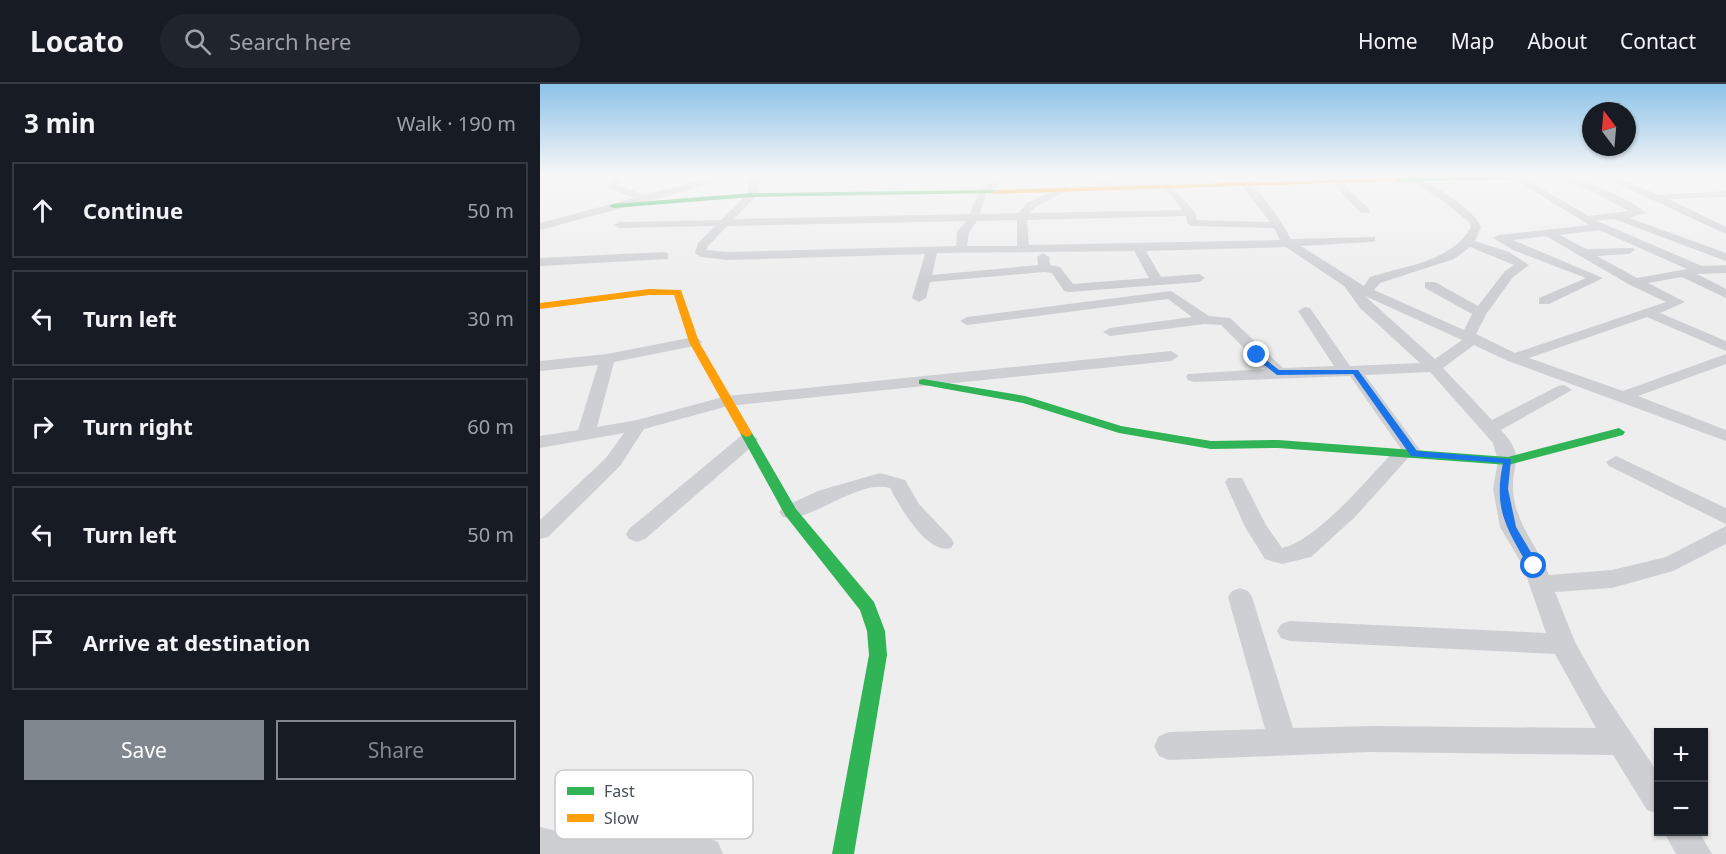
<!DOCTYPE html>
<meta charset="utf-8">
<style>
body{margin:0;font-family:"Noto Sans",sans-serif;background:#20242c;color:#f1f3f6}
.controls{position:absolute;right:18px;bottom:18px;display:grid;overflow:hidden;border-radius:0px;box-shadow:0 2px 4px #0004}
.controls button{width:54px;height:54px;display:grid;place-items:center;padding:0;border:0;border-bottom:2px solid #363941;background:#171b24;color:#f1f3f6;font:30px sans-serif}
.compass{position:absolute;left:1042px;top:18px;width:54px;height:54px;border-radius:50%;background:#171b24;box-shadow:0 2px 4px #0004;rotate:344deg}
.stop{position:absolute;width:18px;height:18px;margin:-14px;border:4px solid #1a73e8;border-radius:50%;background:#fff}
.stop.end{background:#1a73e8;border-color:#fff;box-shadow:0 2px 6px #0008}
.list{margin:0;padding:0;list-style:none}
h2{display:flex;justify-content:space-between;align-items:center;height:78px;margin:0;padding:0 24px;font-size:26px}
h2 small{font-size:20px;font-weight:400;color:#9ea1a6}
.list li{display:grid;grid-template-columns:39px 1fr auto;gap:18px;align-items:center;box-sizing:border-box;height:96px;margin:0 12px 12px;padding:0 12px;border:2px solid #363941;border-radius:0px}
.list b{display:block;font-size:22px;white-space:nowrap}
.list em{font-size:20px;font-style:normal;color:#9ea1a6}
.actions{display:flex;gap:12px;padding:18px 24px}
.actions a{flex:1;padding:14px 0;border:2px solid #81878e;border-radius:0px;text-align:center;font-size:21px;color:#81878e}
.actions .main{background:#81878e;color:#fff}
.icon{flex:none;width:33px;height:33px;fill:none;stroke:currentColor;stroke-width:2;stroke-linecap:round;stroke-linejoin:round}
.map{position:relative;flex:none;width:1186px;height:770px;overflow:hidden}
header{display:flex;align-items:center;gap:36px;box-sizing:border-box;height:84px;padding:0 30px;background:#171b24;border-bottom:2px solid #363941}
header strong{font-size:28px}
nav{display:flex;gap:33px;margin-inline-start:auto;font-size:21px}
.search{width:420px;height:54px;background:#20242c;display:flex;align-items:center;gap:15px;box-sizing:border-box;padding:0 21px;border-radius:33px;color:#9ea1a6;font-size:22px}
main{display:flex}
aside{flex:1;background:#171b24}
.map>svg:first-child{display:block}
</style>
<header>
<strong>Locato</strong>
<div class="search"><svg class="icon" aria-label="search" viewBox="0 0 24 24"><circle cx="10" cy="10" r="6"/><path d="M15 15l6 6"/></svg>Search here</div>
<nav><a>Home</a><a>Map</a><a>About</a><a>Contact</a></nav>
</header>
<main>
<aside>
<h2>3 min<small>Walk · 190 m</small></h2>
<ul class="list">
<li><svg class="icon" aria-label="ahead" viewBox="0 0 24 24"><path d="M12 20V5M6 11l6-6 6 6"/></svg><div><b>Continue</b></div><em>50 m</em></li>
<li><svg class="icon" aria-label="left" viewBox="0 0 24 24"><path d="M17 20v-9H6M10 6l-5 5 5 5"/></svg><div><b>Turn left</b></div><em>30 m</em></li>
<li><svg class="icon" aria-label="right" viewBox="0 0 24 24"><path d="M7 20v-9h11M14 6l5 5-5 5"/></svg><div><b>Turn right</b></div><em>60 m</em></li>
<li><svg class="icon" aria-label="left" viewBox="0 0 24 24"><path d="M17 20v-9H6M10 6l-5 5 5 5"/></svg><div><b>Turn left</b></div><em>50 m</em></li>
<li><svg class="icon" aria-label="arrive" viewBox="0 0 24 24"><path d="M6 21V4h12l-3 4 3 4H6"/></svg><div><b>Arrive at destination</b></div></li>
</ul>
<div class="actions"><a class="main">Save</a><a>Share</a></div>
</aside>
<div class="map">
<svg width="1186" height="770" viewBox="0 0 1186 770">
<rect width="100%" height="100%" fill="#efeeee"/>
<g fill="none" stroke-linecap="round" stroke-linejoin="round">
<path fill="#cdcfd2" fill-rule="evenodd" d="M0,92H61L56,95L0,97Z
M75,92H85L78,101L105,111L176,92H189L142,108L0,146V139L94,114L69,104L67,102Z
M211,92H220L217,111L194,135L430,130L439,106L463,92H473L446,109L440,130L479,129L487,119L524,102L529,105L527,107L495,123L490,129L642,126L624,102L629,99L654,127L657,136L730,138L702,102L686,99L677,92C685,91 702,94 709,99C721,107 744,141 751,155L835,153V157L831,158L761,162L824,202L830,193C865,182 913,177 931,143L929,138L903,117L864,92C883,91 935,125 941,143L935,157L969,168L989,181L973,193L947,229L936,250L975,269L1126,218L1090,201L1006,152L973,156L1063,194L1009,220H999V214L1046,194L973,166L953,154L959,151L1049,141L970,92H980L1048,132L1089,127L1051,107L1011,92C1034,90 1089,113 1106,129L1089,134L1186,169V177L1074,135L1057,137L1162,182L1186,181V189L1157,190L1186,205V214L1142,193L1108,199L1145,218L1120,229L1186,257V267L1107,233L989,274L1083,307L1186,270V280L1098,312L1186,346V357L968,277L934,261L903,284L952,336L1018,302L1024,301L1032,306L961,346C986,373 972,377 973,406C975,439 997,461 1009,491L1072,486L1126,473L1186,442V460L1133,487L1072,504L1015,508L1035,558L1061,604L1118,689V730L1107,726L1073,671L831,668L629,676L619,672L614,662L619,652L629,648L725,645L688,513L692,507L700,504L708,507L712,513L753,644L831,642L1056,644L1015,570L750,557L741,554L737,547L741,540L750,537L1006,549L983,482L960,443L953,405L958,377L953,359L890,288L825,291L883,370L881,374H868L815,433L771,473L742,480L725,475L705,443L685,398L688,394H702L726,441L742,464C778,456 829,393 855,366L861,365L810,292L654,298L648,296L646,293L648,290L725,285L681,241L665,240L570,252L563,248L570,244L652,233L628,215L427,241L420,237L427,233L631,207L669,232L690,234L743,284L794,282L758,227L765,223L770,224L810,282L880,279L820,224L804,202L746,163L606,167L621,193L659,190L665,194L659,198L529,208L524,207L512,189L504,188L390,198L386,214L379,218L372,214L385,170L187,176L161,173L155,169L158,159L175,142L79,144L74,141L79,138L181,136L207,110ZM646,132L647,139L652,142L734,144L740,156L489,161L487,136ZM477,136V162H427L429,148L437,137ZM426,137L417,148L416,162L187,168L167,166L168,162L187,142ZM1059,146L1147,185L1097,194L1057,172L1089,170L1095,166L1093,164L1046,165L1020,151ZM930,163L974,181L965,187L938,222L895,198H885V204L932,230L924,246L834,206L840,199L914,175ZM594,167L609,194L533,200L520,183L510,181L509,173L503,169L497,173L498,181L392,191L397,169ZM825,212L922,256L895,275Z
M545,92H557L585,104L577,106Z
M777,92L798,95L829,125V129H821L792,99Z
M1061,92H1073L1119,111L1186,107V113L1129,115L1186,143V150Z
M124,168L128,169V175L0,182V174Z
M154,253L159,255L162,258L159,261L74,278L57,343L97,336L187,312L631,267L639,272L631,277L188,322L104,345L80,382L8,453L0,455V436L66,374L84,349L0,364V352L38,346L58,281L0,287V277L67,270Z
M209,349L218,355L216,359L105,455L97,458L89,455L86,450L89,445L202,351Z
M1076,372L1186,424V440L1069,382L1066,378Z
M340,389L365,396L379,420L411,454L414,459L411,464C387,471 360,423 350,404C317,395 269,440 243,433L239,428L243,423L278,407Z
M0,743L16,747L166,753L178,758L183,770H0Z
M1124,748H1159L1172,770H1136Z"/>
<path fill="#30b455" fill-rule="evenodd" d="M954,92L978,93L975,95L856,98L853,96L856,94Z
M455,106L457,109L212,113L73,124L69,122L73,120L212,109Z
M383,295L485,312L581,342L671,357L738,356L968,373L1079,344L1085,348L1083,351L968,381L738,364L671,365L579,349L483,319L379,300V296Z
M206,345L212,349L256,425L334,518L345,547L347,571L314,770H292L329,571L327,547L320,526L245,431L200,349Z"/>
<path fill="#ff9f0a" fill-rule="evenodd" d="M856,94L858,97L455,110L452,108L455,106Z
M109,205L141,206L159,258L212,349L210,352L206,353L200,349L149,258L134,211H109L0,225V219Z"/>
</g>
<linearGradient id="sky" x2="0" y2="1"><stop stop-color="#8ec2e9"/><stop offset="0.46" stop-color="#f8f7f7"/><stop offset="1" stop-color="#f8f7f7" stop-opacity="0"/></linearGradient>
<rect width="1186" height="199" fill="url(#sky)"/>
<path fill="#1a73e8" d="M717,269L739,286H818L877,367L971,375L968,405L976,443L999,482L998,485H990C967,445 953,426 963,379L871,372L813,290L737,291L714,273Z"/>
<rect x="15" y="686" width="198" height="69" rx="9" fill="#fff" stroke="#c8cace" stroke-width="1.5"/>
<rect x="27" y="703" width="27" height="8" fill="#30b455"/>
<rect x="27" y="730" width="27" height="8" fill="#ff9f0a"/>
<g font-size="16" fill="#464f5a">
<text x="64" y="713">Fast</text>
<text x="64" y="740">Slow</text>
</g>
</svg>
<div class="controls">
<button>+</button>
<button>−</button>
</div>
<svg class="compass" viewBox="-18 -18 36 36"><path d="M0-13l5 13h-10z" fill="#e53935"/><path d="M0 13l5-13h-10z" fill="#9ea1a6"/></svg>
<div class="stop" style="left:994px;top:482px"></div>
<div class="stop end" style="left:717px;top:271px"></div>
</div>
</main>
